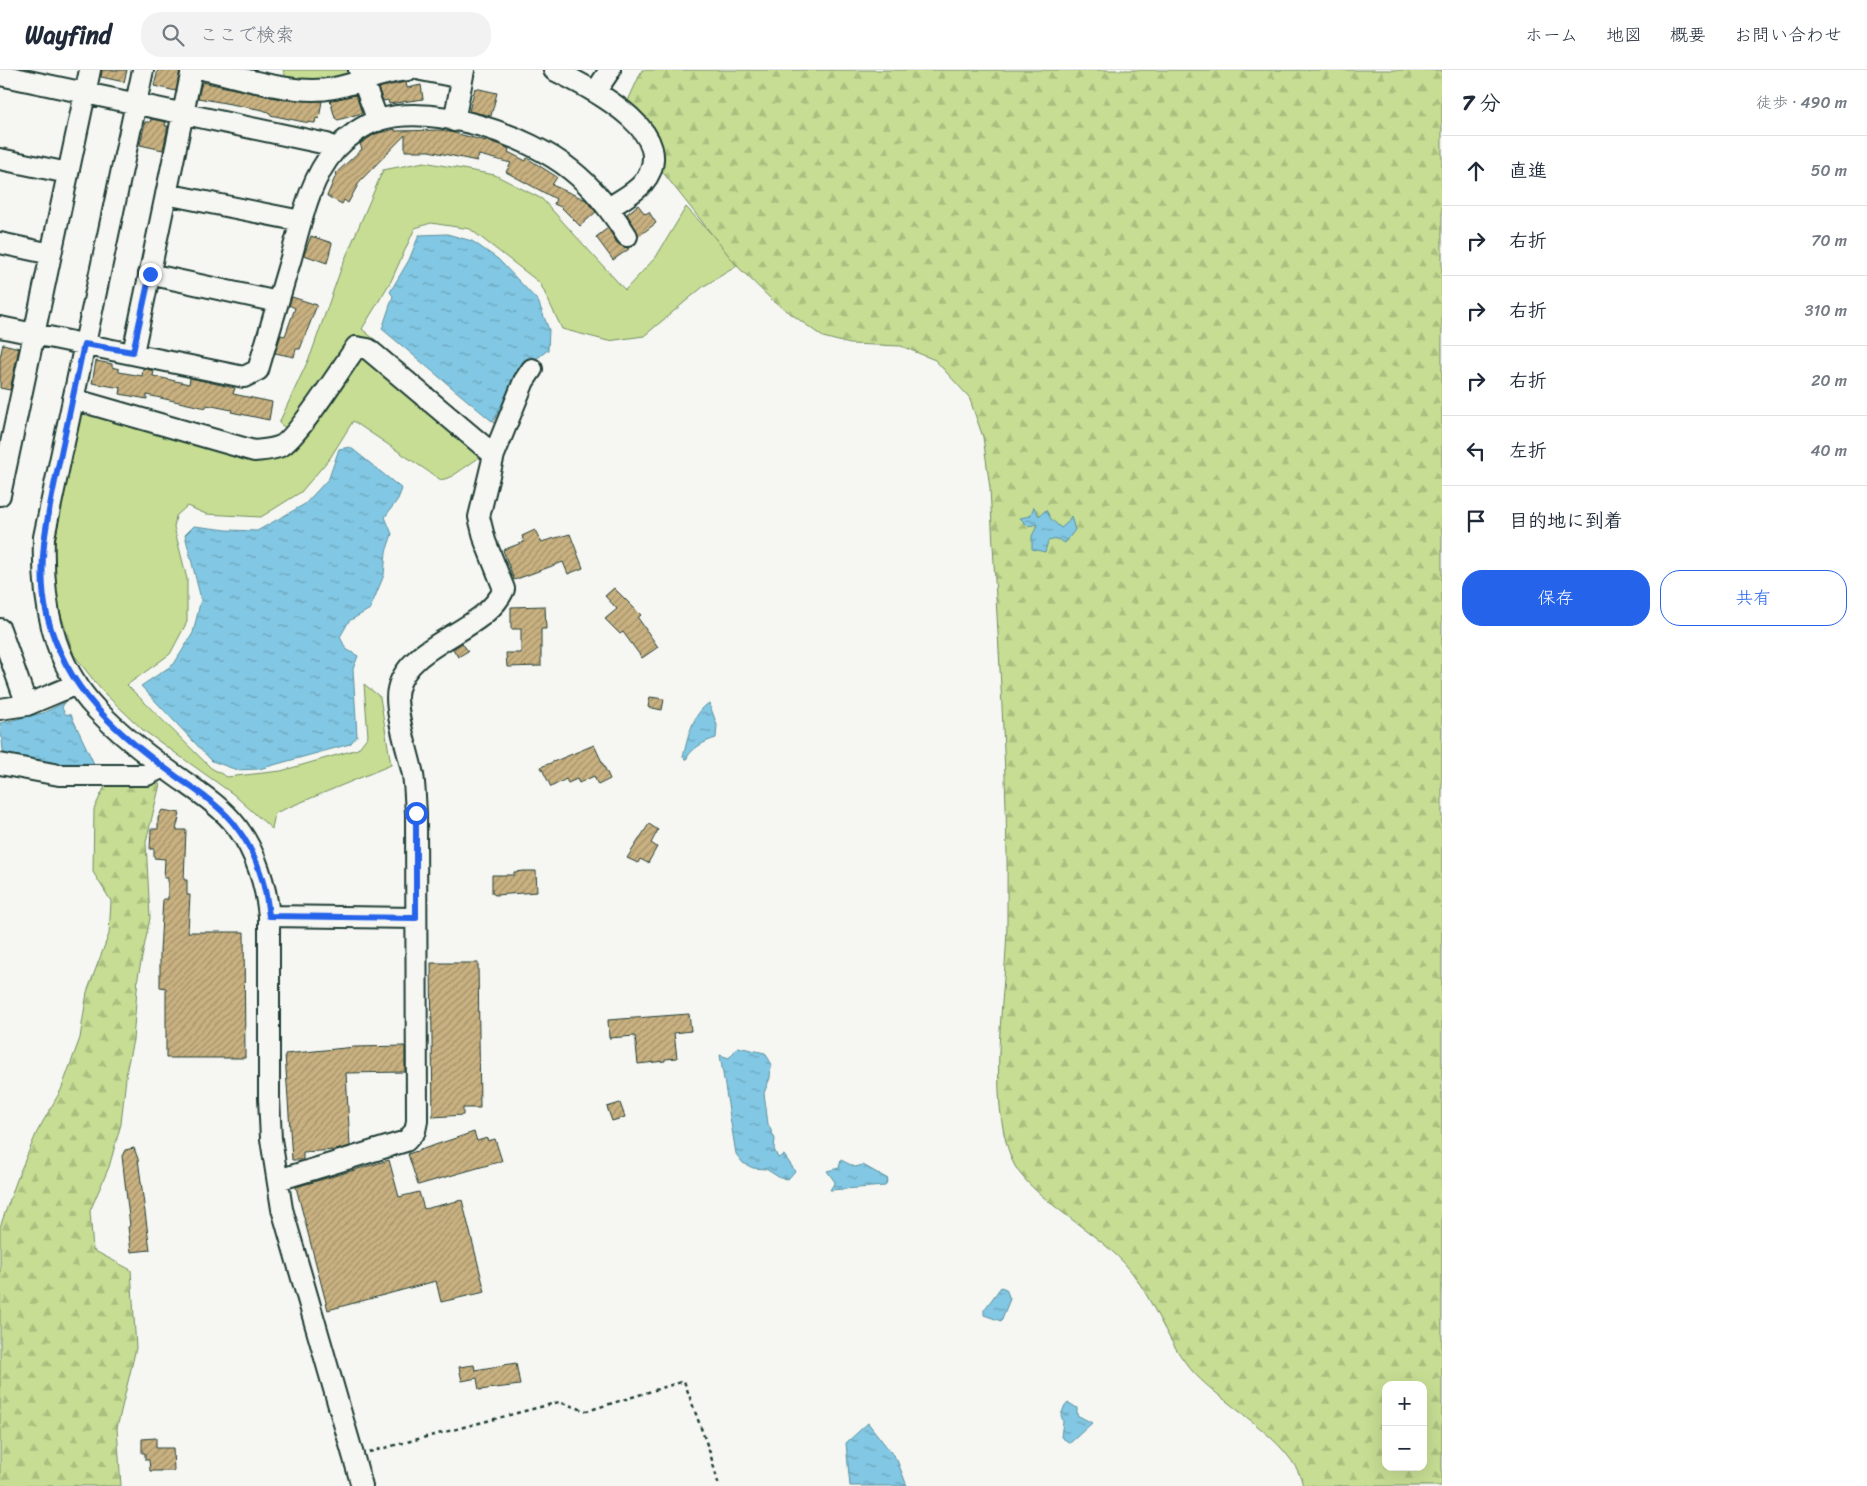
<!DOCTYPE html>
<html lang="ja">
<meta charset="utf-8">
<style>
body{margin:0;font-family:Sriracha,"Klee One",sans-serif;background:#f2f2f3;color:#1f2937}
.controls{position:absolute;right:15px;bottom:15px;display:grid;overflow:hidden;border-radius:10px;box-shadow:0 5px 20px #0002}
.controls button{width:45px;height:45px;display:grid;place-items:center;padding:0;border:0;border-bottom:1px solid #e0e1e3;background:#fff;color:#1f2937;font:25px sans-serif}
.stop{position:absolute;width:15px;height:15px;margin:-11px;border:4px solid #2563eb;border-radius:50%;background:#fff}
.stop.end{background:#2563eb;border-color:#fff;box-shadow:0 1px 5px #0008}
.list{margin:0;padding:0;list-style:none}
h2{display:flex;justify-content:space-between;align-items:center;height:65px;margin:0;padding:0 20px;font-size:21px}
h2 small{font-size:16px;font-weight:400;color:#747a83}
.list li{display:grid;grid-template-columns:32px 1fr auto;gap:15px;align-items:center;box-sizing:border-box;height:70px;padding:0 20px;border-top:1px solid #e0e1e3}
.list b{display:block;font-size:19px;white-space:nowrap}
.list em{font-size:16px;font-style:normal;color:#747a83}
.actions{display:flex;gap:10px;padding:15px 20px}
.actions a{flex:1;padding:11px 0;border:1px solid #2563eb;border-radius:20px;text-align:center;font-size:18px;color:#2563eb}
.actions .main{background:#2563eb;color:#fff}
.icon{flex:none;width:28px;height:28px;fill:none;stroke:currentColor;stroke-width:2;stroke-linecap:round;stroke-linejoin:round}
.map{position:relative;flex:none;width:1442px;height:1416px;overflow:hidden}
header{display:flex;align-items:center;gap:30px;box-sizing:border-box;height:70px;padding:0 25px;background:#fff;border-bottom:1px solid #e0e1e3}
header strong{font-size:24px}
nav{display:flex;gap:28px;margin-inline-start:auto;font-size:18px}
.search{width:350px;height:45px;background:#f2f2f3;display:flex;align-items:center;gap:12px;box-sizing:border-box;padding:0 18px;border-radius:20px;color:#747a83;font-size:19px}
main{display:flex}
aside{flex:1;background:#fff}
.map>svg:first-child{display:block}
</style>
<header>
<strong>Wayfind</strong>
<div class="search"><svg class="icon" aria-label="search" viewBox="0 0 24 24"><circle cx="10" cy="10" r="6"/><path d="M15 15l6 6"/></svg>ここで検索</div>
<nav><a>ホーム</a><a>地図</a><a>概要</a><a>お問い合わせ</a></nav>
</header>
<main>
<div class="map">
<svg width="1442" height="1416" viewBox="0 0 1442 1416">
<defs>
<pattern id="forest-firs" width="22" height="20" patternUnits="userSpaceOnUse" patternTransform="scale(1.25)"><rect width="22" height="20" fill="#c6dd93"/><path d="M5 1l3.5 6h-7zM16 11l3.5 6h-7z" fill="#aabf7f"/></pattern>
<pattern id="water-ripples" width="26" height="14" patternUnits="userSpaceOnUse" patternTransform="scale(1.25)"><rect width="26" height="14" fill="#82c7e3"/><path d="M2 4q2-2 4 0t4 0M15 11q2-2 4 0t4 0" fill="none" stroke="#6aa3b9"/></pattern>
<pattern id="building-hatch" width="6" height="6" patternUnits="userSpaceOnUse" patternTransform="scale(1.25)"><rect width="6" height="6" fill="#c9b181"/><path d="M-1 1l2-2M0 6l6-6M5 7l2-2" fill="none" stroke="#a3916a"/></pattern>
</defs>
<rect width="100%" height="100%" fill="#f6f6f2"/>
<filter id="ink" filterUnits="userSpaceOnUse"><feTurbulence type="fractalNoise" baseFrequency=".02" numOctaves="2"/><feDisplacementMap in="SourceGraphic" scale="10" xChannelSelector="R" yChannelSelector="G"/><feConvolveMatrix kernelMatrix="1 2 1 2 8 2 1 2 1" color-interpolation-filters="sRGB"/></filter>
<g filter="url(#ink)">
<path fill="#c6dd93" stroke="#728d64" d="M283,0H353L355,5L336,13L287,10Z
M424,92L495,105L542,129L625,220L656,187L686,137L720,173L737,196L704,216L644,266L608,271L562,259L540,213L470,159L431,153L415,158L391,211L362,259L488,365L480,387L451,407L441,410L353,351L330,388L301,422L261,447L206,444L187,436L176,446L174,457L187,509V552L170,584L127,615L211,698L227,707L281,701L358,679L368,666L364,614L380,627L391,695L275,743L272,759L233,724L143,660L102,621L74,585L57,533L52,493L64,415L79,345L86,337L257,385L297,367L279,353L311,284L342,196L383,100Z"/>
<path fill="url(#forest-firs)" stroke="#728d64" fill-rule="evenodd" d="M642,0H1442V1416H1303C1295,1370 1216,1332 1188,1296C1165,1267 1153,1229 1130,1200C1103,1164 1027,1127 1012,1090C985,1025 1007,920 1007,850C1009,706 997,562 990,418L983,367L969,327L935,290L901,276L850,274L823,267L772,230L737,196L661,100L662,92L626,35ZM1386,1315H1423V1397H1386Z
M133,711L160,714L146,772L150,848L138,907L133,970L127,998L121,1054L109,1097L90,1141L93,1180L131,1200L136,1278L117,1358L121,1416H0V1157L19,1104L37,1062L61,1020L80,968L87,922L109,864L111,831L93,802L94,739L106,714Z"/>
<path fill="url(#water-ripples)" stroke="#5a909d" d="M447,164L472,171L498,189L538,231L549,260L548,280L523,299L511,331L505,329L493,352L382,259L393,226L390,222L409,190L419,165Z
M350,377L402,419L398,429L385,447L392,464L386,482L384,505L370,539L349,551L340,567L346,579L358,586L353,599L357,666L350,674L259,699L237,700L212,691L141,616L174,594L193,563L201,529L185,465L194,456L227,460L257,461L305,434L329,408L339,379Z
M1034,437L1039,446L1046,440L1051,449L1061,458L1067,453L1071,446L1075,460L1065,473L1057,469L1048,471L1045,482L1032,479V466L1038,454L1028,456L1020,448L1030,446Z
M64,633L62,638L65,644L71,645L95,696L57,698L6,686L3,680L0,653L43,643Z
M709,633L717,655L716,668C705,671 690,679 686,690L683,687C688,668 692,644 709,633Z
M738,977L765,983L771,993L770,1008L764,1023L768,1054L775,1069L774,1079L778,1088L784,1085L795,1101L788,1109L780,1108L766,1099L753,1098L743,1093L736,1084L720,985L729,988Z
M841,1090L855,1097L863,1095L888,1109L885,1116L830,1120L835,1112L827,1101L839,1098Z
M1001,1217L1006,1219L1010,1229L1001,1251L984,1245V1240Z
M1069,1333L1077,1338V1345L1092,1353L1070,1373L1061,1367L1063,1351L1061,1345L1065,1335Z
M868,1353L897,1390L907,1416H850L846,1373Z"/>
<path fill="url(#building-hatch)" stroke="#1f3d34" d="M102,0H127L124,12L101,7Z
M158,0H180L176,21L154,16Z
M202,12L285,30L322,31L319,49L316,48L315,53L304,52L270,45V43L263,40L198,28Z
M406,12L407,18L421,15L423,29L389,34L388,30L383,31L378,18Z
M475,18L497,23L491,46L469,41Z
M356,25L362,43L338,50L335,48L330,30Z
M151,49L166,52L165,56H168L163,80L140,75L145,52H150Z
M395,59V61L442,60L502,75L509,79L508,82L526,91L527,88L557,107L552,115L586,130L596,142L580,156L561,137L554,134L556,129L506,102L511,93L479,85L477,91L429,81H405V65L360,111L348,133L344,130L342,134L327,126L336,105L335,104L362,79L360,74L375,64Z
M638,135L645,144L649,142L656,153L639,166L627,144Z
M608,158L617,173L629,179L613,190L596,167Z
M311,166L332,173L327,193L304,185Z
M292,227L317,235L300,279H296L294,287L275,283L281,265L285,266L295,238L289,235Z
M3,274L19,278L10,320L0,318V287Z
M96,291L112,294V297L119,299V302L142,306L143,298L154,301L153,306L189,314L190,308L235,318L233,324L272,332L269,350L231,342L232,340L207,335L206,338L147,325V329L120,324L121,318L92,313Z
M535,460L541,472L570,464L583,498L568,504L563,492L514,510L503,480L524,472L522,466Z
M614,518L641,545L638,548L658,577L642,588L623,562L620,564L605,549L617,539L605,526Z
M545,536L546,559H541V596L507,597L506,583H521V559H511V537Z
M462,573L468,581L458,587L453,579Z
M650,627L664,629L662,640L648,637Z
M594,675L610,709L598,715L594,706L579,713L577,709L568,713L566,709L551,717L541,697Z
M162,740L180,743L176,760H186L184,810H187V825H190L188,862H244L245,988H166V918L160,917V882L163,829H168V808H164L165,789L154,788V779H150L151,759H158V748Z
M649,754L658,760L651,773L657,777L648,793L640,789L638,793L627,788Z
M524,801H536L537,822L495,825L492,823V805H514V802Z
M431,893H478L480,1038H463V1045L433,1047Z
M689,944L691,961L674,963L677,988L665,989V991L638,994L635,966L609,968L608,950Z
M405,976V1002L346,1003L350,1076L336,1080L303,1082V1090H292L285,984L355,977Z
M620,1033L625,1047L612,1051L607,1037Z
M474,1062L477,1071L487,1068L488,1071L495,1069L502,1091L418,1115L408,1084Z
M134,1078L138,1089L150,1180L131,1182L128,1157L130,1156L122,1086L125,1080Z
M389,1090L399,1127L419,1122L424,1139L462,1130L485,1222L441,1232L436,1211L328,1240L296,1117Z
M516,1293L520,1315L479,1320L477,1308L462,1311L459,1297L474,1295L475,1300Z
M156,1368V1378H173L174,1401H150L149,1390H145V1383H142V1369Z"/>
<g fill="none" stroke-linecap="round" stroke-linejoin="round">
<defs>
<path id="minor" d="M143,0L44,467C42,530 51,592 97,640C121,665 148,686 176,706C197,721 221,736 237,757C256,782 266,816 269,846V1028L271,1069L282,1139L362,1416
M206,0C244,8 296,26 334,18C360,13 382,2 408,0
M359,0L378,51
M421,0L462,8
M554,0C589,18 684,63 643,113C635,123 620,130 609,138
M0,5L327,74L335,80
M596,21L610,0
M454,51L464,0
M0,89L68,103
M166,124L301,151
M0,173L51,184
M149,204L278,232
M0,257L244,307L258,300C269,263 280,225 291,188C301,152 310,108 335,80C346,68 363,55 379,50C434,33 528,65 571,100C594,118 612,142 627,166
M133,283L192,0
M73,329L254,381C263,380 272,380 281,376C297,368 343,296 356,277L368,279L494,385L479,447L485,471L504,519C486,562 409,572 398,619C393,638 409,684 413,705C415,717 415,730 416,743L417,1051L415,1061L406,1071L278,1110
M494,385L524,311L532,299
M0,425L90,0
M0,559L27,635
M0,639L27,635L77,614
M0,694L59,705H147L163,697
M269,846L416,848"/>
</defs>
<use href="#minor" stroke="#1f3d34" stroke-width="24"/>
<path stroke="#1f3d34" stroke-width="2.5" stroke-dasharray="4 4" stroke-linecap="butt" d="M369,1382L559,1332L587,1341L684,1311L710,1383L719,1416"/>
<use href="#minor" stroke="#f6f6f2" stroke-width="20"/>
</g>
</g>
<g fill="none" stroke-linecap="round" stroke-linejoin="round" filter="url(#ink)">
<path stroke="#2563eb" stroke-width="6" d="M150,204L133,282L84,274C76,312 68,350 60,388C49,439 35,494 47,545C66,621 117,663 177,707C198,722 222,737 237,758C256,783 266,815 269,846L416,848V743"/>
</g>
</svg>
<div class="controls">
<button>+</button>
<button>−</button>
</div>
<div class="stop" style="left:416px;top:743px"></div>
<div class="stop end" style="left:150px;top:204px"></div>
</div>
<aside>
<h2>7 分<small>徒歩 · 490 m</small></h2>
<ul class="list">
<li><svg class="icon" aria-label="ahead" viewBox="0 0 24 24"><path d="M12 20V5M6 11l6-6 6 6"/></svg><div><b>直進</b></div><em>50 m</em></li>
<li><svg class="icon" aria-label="right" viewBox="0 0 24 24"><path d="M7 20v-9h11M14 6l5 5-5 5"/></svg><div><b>右折</b></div><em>70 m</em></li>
<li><svg class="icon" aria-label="right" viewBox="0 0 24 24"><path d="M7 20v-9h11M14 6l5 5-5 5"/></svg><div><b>右折</b></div><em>310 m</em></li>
<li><svg class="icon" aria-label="right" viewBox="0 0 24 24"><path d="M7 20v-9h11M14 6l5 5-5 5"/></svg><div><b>右折</b></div><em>20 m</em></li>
<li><svg class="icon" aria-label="left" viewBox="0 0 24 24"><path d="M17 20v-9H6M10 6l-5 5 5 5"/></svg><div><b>左折</b></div><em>40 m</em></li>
<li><svg class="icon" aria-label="arrive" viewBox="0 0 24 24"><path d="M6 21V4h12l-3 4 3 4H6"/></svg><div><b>目的地に到着</b></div></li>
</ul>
<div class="actions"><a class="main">保存</a><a>共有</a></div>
</aside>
</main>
